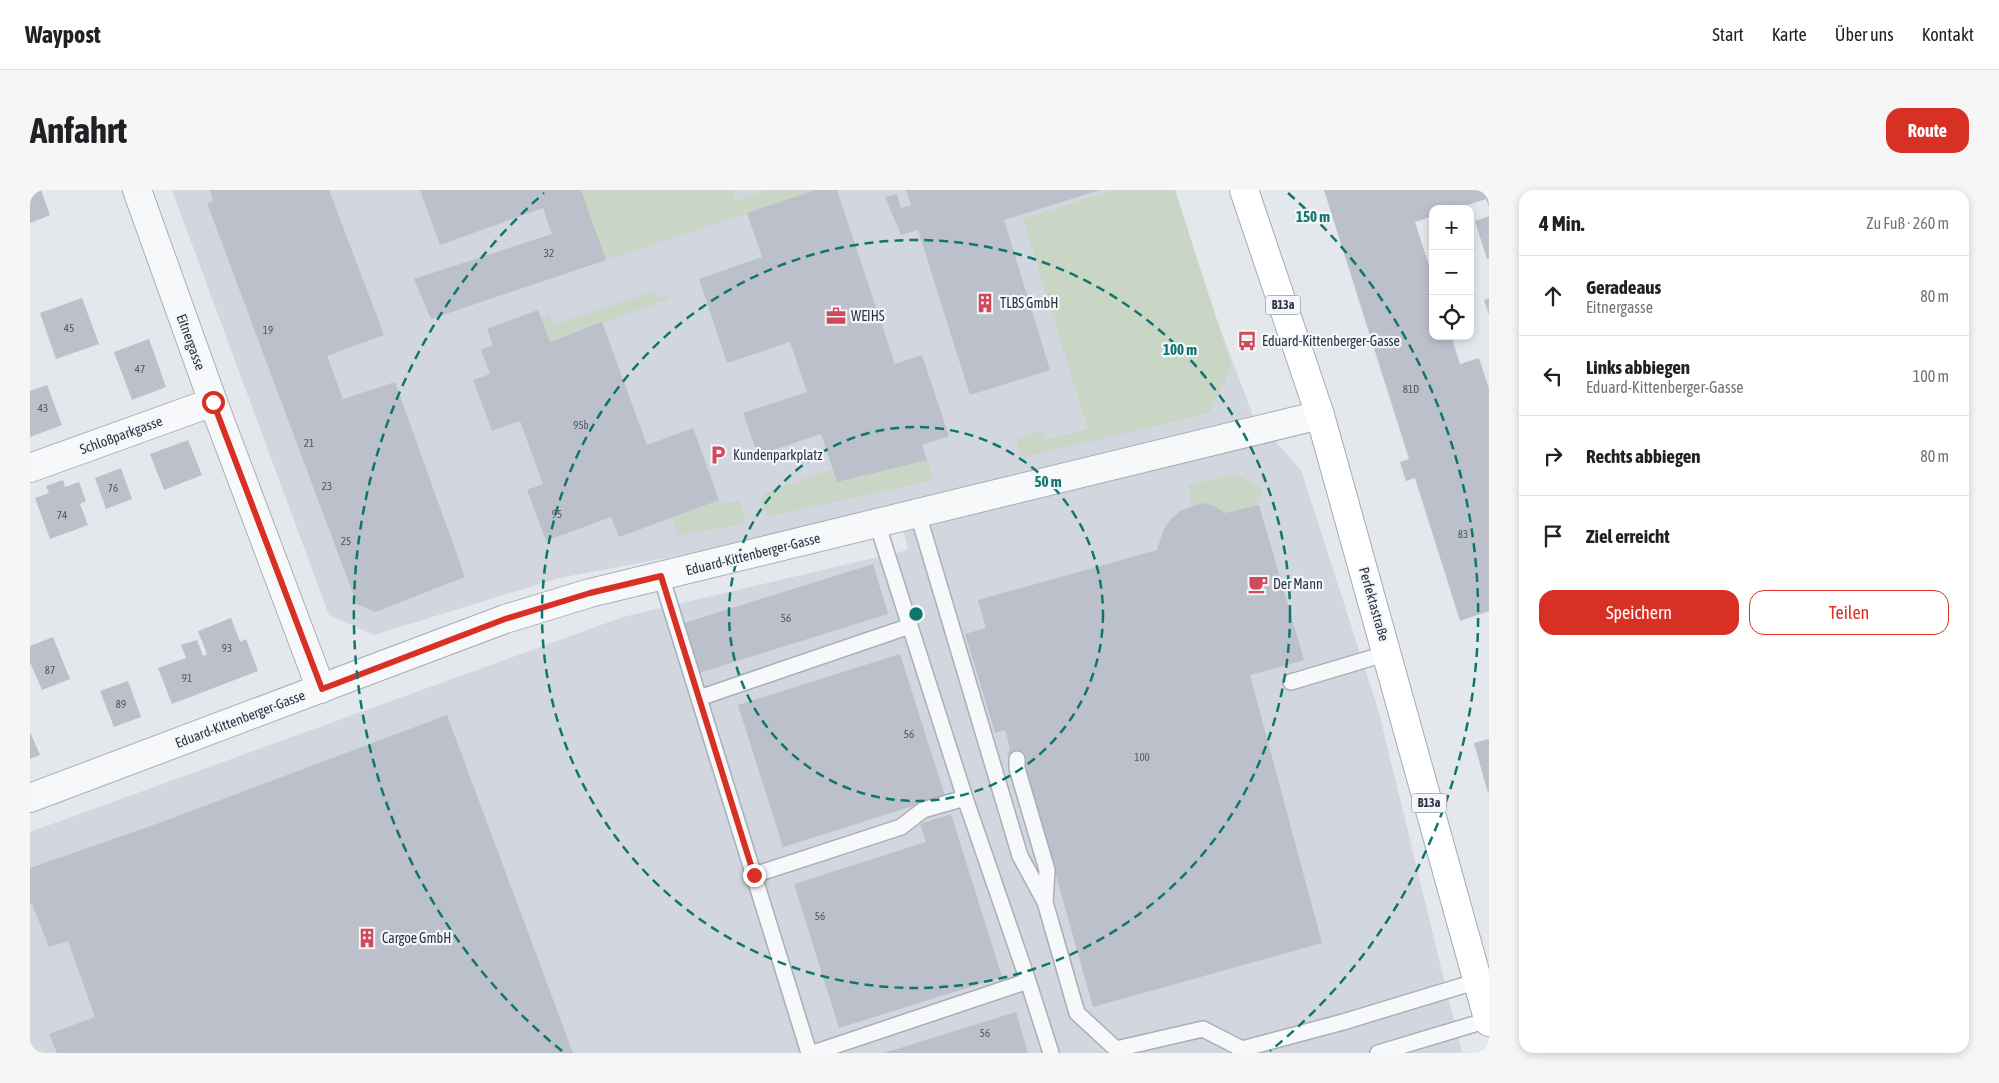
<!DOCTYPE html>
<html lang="de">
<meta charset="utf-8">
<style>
body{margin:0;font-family:"Asap Condensed",sans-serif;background:#f6f6f6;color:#202124}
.controls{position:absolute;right:15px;top:15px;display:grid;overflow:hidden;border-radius:10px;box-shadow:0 2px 8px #0003}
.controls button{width:45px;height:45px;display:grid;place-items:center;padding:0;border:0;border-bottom:1px solid #e0e0e0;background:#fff;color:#202124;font:25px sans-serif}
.stop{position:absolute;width:15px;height:15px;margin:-11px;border:4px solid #d93025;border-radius:50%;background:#fff}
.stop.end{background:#d93025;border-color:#fff;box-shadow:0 1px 5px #0008}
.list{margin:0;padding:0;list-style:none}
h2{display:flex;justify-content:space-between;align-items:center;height:65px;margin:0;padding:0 20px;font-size:21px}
h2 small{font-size:16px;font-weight:400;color:#757577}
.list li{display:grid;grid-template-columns:32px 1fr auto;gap:15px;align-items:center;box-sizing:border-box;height:80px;padding:0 20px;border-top:1px solid #e0e0e0}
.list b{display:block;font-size:19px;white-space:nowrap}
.list p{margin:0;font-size:16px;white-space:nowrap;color:#757577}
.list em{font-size:16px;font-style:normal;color:#757577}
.actions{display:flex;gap:10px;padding:15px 20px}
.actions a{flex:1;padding:11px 0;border:1px solid #d93025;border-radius:15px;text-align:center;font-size:18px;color:#d93025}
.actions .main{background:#d93025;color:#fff}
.icon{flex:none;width:28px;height:28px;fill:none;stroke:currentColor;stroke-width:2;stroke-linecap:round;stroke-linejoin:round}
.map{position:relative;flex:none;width:1459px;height:863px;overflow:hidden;border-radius:15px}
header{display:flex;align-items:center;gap:30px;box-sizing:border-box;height:70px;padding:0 25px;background:#fff;border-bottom:1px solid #e0e0e0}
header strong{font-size:24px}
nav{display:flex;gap:28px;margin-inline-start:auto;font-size:18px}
.intro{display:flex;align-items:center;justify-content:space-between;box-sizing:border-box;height:120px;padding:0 30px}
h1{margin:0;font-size:35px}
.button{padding:12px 22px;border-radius:15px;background:#d93025;color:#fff;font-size:18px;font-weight:700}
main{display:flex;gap:30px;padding:0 30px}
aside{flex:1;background:#fff;border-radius:15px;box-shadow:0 2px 8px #0003}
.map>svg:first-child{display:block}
</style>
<header>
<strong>Waypost</strong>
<nav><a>Start</a><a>Karte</a><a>Über uns</a><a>Kontakt</a></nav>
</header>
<div class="intro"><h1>Anfahrt</h1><a class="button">Route</a></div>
<main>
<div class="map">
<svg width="1459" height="863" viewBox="0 0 1459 863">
<rect width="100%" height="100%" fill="#e4e7ec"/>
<path fill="#d2d6de" d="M142,0H1138L1224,228L1271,280L1348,519L1432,863H0V642L593,427L878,360L869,322L853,328L529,388L344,445L299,425Z"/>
<path fill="#c9d6c5" d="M551,0H701L705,11L737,0H786L576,70Z
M1084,0H1145L1202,177L1179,223L991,268L986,249L1012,241L1015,250L1058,239L993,29Z
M625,101L628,108L640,104L641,108L520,152L511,128L519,125L523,135Z
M897,270L903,290L737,327L732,310L733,304L740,301L803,279Z
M1205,284L1234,300L1226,315L1195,323C1183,315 1176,313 1162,316L1158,295Z
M689,310L694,314L708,311L711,314L716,333L648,346L642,327Z"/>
<path fill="#bbc0ca" d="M0,0H11L20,25L0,33Z
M180,0H299L354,145L297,166L313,209L365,192L435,387L345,422L327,414L177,13L183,11Z
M390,0H551L576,70L401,129L384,89L522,44L513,18L410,55Z
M786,0H807L865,174L892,165L919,246L892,255L897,270L807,292L791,244L728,265L713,223L777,202L760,152L697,173L669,89L732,67L717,23Z
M876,0H1070L974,30L1020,180L940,205L888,40L871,45L855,7L867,4L871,18L881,15Z
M1294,0H1459V17L1456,9L1426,19H1403V26L1385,32L1403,88V146H1421L1430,174L1449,168L1459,199V421L1430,431L1385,288L1376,291L1370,272L1379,269Z
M1459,26V68L1457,69L1445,31Z
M52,108L69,154L26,169L10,123Z
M1459,108V125L1454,110Z
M508,120L520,152L572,132L617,255L663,238L689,310L589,347L581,327L516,351L497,300L513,294L490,231L462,241L443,190L460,184L451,160L463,155L457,139Z
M119,149L136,197L102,210L84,162Z
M17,195L32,235L0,247V201Z
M158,250L172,285L134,300L120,264Z
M91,278L102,309L76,319L65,288Z
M33,290L35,297L49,292L56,311L50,314L58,335L20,349L5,308L19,303L16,296Z
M1175,313L1186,317L1195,323L1229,315L1274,470L1220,485L1292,753L1063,817L994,572L978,564L980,558L975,540L965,543L935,444L956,438L948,410L1127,360L1133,341L1140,330L1150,321L1162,316Z
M843,374L858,424L669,483L654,433Z
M201,428L210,452L216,449L228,481L142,514L128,478L156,468L151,455L167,450L173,466L177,464L168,441Z
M23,447L40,489L12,500L0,472V456Z
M870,464L915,606L753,657L708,515Z
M98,491L111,527L84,537L70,501Z
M417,525L543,863H27L19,844L65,827L38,751L19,757L2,714H0V678L132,632Z
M0,542L10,565L0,569Z
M1459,549V602L1458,603L1444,553Z
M921,624L972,787L809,838L764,694L896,652L890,634Z
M986,822L998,863H854Z"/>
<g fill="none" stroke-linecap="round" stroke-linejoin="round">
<defs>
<path id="service" d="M888,324L990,666L1015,712L1047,823L1086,859L1173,839L1212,859L1313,832L1448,791
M847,333L935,608L998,791L1021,863
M631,386L779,863
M1261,492L1358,463
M669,508L880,436
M987,569V578L1017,680L1015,712
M724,685L871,637L893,620L935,608
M783,863L998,791
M1348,863L1458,830"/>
<path id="minor" d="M107,0L183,212L291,499
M0,278L183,212
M0,608L475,429L560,403L1290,225"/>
<path id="primary" d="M1214,0L1290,225L1459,832"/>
</defs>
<use href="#service" stroke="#a9aeb7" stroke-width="18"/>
<use href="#minor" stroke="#a9aeb7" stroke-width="30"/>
<use href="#primary" stroke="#a3abb8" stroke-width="30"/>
<use href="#service" stroke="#f7f8fa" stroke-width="15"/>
<use href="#minor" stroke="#f7f8fa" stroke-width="28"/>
<use href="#primary" stroke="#fff" stroke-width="28"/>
</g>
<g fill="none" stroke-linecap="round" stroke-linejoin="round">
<path stroke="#d93025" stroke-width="6" d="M183,212L292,499L475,429L560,403L631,386L724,685"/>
</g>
<g fill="none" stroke="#0f766e" stroke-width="2.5" stroke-dasharray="9 6">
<circle cx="886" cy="424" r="187"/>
<circle cx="886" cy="424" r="374"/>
<path d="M532 861A562 562 0 0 1 514 3M1258 3A562 562 0 0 1 1240 861"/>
</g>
<defs>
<symbol id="building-bare" viewBox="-9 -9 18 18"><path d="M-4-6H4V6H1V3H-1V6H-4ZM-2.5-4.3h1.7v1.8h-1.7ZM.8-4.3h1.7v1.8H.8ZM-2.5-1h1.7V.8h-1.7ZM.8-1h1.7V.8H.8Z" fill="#d1495b" stroke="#f4f6f9" stroke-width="2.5" paint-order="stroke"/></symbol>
<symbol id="office-bare" viewBox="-9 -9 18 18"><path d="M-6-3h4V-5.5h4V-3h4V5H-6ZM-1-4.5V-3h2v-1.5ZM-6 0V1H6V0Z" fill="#d1495b" stroke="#f4f6f9" stroke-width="2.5" paint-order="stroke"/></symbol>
<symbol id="bus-bare" viewBox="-9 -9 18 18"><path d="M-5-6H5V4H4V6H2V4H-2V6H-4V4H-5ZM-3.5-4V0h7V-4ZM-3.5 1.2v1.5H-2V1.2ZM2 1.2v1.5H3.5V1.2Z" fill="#d1495b" stroke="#f4f6f9" stroke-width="2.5" paint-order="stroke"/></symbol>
<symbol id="parking-bare" viewBox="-9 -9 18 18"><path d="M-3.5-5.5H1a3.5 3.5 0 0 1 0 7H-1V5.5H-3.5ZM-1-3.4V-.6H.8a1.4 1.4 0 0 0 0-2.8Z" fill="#d1495b" stroke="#f4f6f9" stroke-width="2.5" paint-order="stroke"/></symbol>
<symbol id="cafe-bare" viewBox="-9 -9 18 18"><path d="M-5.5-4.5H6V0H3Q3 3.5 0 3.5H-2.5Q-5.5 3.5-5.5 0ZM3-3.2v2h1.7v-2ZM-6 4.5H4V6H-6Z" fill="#d1495b" stroke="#f4f6f9" stroke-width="2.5" paint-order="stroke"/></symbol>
</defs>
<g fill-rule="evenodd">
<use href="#building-bare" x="941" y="99" width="28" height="28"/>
<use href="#office-bare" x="792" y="112" width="28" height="28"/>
<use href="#bus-bare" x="1203" y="137" width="28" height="28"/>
<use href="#parking-bare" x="674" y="251" width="28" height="28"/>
<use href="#cafe-bare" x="1214" y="380" width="28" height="28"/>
<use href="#building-bare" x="323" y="734" width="28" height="28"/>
</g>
<g text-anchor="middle" stroke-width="4.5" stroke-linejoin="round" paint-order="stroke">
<g font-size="11" fill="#4f5766">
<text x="519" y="67">32</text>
<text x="39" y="142">45</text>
<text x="238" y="144">19</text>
<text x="110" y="183">47</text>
<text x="1381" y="203">81D</text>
<text x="13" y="222">43</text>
<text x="551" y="239">95b</text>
<text x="279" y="257">21</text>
<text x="297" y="300">23</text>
<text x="83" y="302">76</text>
<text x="527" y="328">95</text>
<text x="32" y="329">74</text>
<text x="1433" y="348">83</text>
<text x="316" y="355">25</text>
<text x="756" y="432">56</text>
<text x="197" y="462">93</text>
<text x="20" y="484">87</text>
<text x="157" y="492">91</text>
<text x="91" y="518">89</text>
<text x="879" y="548">56</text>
<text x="1112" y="571">100</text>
<text x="790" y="730">56</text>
<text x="955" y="847">56</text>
</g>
<g fill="#f4f6f9" stroke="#676e7b" stroke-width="1">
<rect x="1235.5" y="105.5" width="35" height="19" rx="4"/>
<rect x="1381.5" y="603.5" width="35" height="19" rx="4"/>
</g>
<g font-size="12" font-weight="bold" fill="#2b3445">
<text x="1253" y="119">B13a</text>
<text x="1399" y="617">B13a</text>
</g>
<g font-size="14" fill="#2b3445" stroke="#f4f6f9" text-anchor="start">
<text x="970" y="118">TLBS GmbH</text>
<text x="821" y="131">WEIHS</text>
<text x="1232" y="156">Eduard-Kittenberger-Gasse</text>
<text x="703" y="270">Kundenparkplatz</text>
<text x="1243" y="399">Der Mann</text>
<text x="352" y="753">Cargoe GmbH</text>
</g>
<g font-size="14" fill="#2b3445" stroke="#f4f6f9">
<text transform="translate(161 152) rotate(70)" y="5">Eitnergasse</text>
<text transform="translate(91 245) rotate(-20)" y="5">Schloßparkgasse</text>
<text transform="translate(723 364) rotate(-14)" y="5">Eduard-Kittenberger-Gasse</text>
<text transform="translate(1344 414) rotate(74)" y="5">Perfektastraße</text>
<text transform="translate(210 529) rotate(-21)" y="5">Eduard-Kittenberger-Gasse</text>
</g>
</g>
<circle cx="886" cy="424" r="8" fill="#0f766e" stroke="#f4f6f9" stroke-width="2.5"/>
<g font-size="15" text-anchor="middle" font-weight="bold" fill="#0f766e" stroke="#f4f6f9" stroke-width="4.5" stroke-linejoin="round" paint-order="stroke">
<text x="1283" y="32">150 m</text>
<text x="1150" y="165">100 m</text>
<text x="1018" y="297">50 m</text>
</g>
</svg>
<div class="controls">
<button>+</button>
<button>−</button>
<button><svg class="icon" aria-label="locate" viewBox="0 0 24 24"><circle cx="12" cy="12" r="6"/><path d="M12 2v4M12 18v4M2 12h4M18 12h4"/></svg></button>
</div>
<div class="stop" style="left:183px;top:212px"></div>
<div class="stop end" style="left:724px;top:685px"></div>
</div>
<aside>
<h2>4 Min.<small>Zu Fuß · 260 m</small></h2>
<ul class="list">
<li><svg class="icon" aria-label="ahead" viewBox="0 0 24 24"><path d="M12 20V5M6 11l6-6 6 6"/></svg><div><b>Geradeaus</b><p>Eitnergasse</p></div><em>80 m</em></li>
<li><svg class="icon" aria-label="left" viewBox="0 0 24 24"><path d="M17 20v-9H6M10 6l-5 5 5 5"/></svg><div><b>Links abbiegen</b><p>Eduard-Kittenberger-Gasse</p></div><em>100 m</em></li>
<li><svg class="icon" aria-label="right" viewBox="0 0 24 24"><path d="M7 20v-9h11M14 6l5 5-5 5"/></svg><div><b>Rechts abbiegen</b></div><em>80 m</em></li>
<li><svg class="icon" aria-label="arrive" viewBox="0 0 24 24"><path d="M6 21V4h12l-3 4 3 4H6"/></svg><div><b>Ziel erreicht</b></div></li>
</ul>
<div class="actions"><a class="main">Speichern</a><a>Teilen</a></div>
</aside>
</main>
